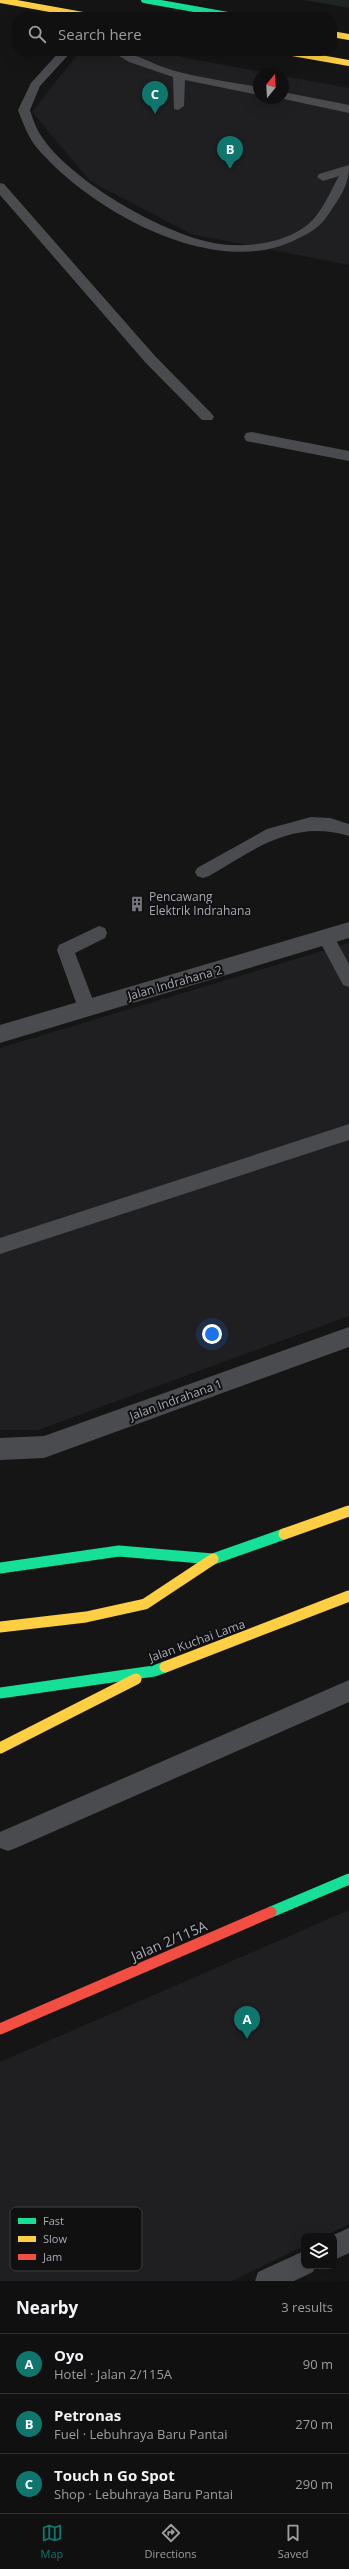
<!DOCTYPE html>
<meta charset="utf-8">
<style>
body{margin:0;font-family:"Open Sans",sans-serif;background:#1e1e1e;color:#f1f3f6}
.controls{position:absolute;right:12px;bottom:12px;display:grid;overflow:hidden;border-radius:8px;box-shadow:0 4px 16px #0002}
.controls button{width:36px;height:36px;display:grid;place-items:center;padding:0;border:0;border-bottom:1px solid #303030;background:#101010;color:#f1f3f6;font:20px sans-serif}
.compass{position:absolute;left:253px;top:68px;width:36px;height:36px;border-radius:50%;background:#101010;box-shadow:0 4px 16px #0002;rotate:18deg}
.you{position:absolute;left:212px;top:1334px;width:14px;height:14px;margin:-10px;border:3px solid #fff;border-radius:50%;background:#1a73e8;box-shadow:0 0 0 6px #1a73e833}
.badge{display:grid;place-items:center;width:26px;height:26px;border-radius:50%;background:#0f766e;color:#fff;font-size:13px;font-weight:700}
.pin{position:absolute;translate:-50% -33px;filter:drop-shadow(0 1px 2px #0008)}
.pin::after{content:'';position:absolute;top:21px;width:14px;height:12px;background:inherit;clip-path:polygon(0 0,100% 0,50% 100%)}
.list{margin:0;padding:0;list-style:none}
h2{display:flex;justify-content:space-between;align-items:center;height:52px;margin:0;padding:0 16px;font-size:17px}
h2 small{font-size:13px;font-weight:400;color:#9c9d9f}
.list li{display:grid;grid-template-columns:26px 1fr auto;gap:12px;align-items:center;box-sizing:border-box;height:60px;padding:0 16px;border-top:1px solid #303030}
.list b{display:block;font-size:15px;white-space:nowrap}
.list p{margin:0;font-size:13px;white-space:nowrap;color:#9c9d9f}
.list em{font-size:13px;font-style:normal;color:#9c9d9f}
.icon{flex:none;width:22px;height:22px;fill:none;stroke:currentColor;stroke-width:2;stroke-linecap:round;stroke-linejoin:round}
.map{position:relative;flex:none;width:349px;height:2281px;overflow:hidden}
.search{position:absolute;background:#101010;box-shadow:0 4px 16px #0002;left:12px;right:12px;top:12px;height:44px;display:flex;align-items:center;gap:10px;box-sizing:border-box;padding:0 14px;border-radius:16px;color:#9c9d9f;font-size:15px}
.sheet{height:232px;background:#101010}
nav{display:flex;justify-content:space-around;align-items:center;box-sizing:border-box;height:56px;border-top:1px solid #303030;background:#101010;font-size:11px;color:#9c9d9f}
nav a{display:grid;justify-items:center;gap:2px}
nav .on{color:#0f766e}
.map>svg:first-child{display:block}
</style>
<div class="map">
<svg width="349" height="2281" viewBox="0 0 349 2281">
<rect width="100%" height="100%" fill="#151516"/>
<path fill="#1f1f21" d="M80,51H149L274,74H259V98H283V76L349,88V265L191,234L90,181L32,112Z
M349,943V1316L38,1430H0V1048Z
M349,1910V2224L325,2236H304V2246L232,2281H0V2062Z"/>
<path fill="#202521" d="M304,0H349V8Z"/>
<g fill="none" stroke-linecap="round" stroke-linejoin="round">
<path fill="#4a4b4e" fill-rule="evenodd" d="M60,51H72L40,86L30,110C33,120 37,131 44,140C74,182 159,231 209,242C240,249 280,245 306,226C321,215 330,192 339,176L323,181L317,177L319,174L349,165C349,186 341,195 330,212C320,228 310,233 293,241C212,279 90,210 37,148C28,137 23,123 18,110L31,83Z
M111,51C133,51 151,64 172,70C200,78 230,82 259,87V95L185,80L184,106L178,110L174,109L173,77L129,62Z
M283,92L349,105V113L279,98H283Z
M0,183L4,184L155,356L212,414L214,417L212,420H202L145,362L0,195Z
M311,817L330,818L349,824V836C293,819 255,849 209,876L203,878L197,876L195,872L197,868L267,829Z
M99,926L105,928L107,933L105,938L75,953L96,1008L93,1013L87,1015L81,1013L78,1008L57,950L59,945Z
M326,931L332,933L349,964V987L343,985L318,938L320,933Z
M349,1124V1140L0,1254V1238Z
M349,1680V1702L16,1848L8,1851L0,1848V1832Z
M349,2228V2253L334,2260V2236H331Z
M304,2251V2266H315L313,2272L294,2281H255L258,2272Z"/>
<path fill="#4a4b4e" fill-rule="evenodd" d="M252,432L349,451V461L246,441L244,437L246,433Z
M349,922V938L0,1043V1025Z
M349,1327V1347L44,1458L0,1460V1438L44,1436Z"/>
<path stroke="#16e098" stroke-width="6" d="M144,0L239,17"/>
<path stroke="#16e098" stroke-width="11" d="M0,1568L119,1551L213,1559L284,1534
M0,1693L154,1671L165,1667
M271,1912L349,1879"/>
<path stroke="#ffcf43" stroke-width="6" d="M0,0L94,17
M332,34L349,37
M281,51L349,63"/>
<path stroke="#ffcf43" stroke-width="11" d="M284,1534L349,1511
M0,1627L86,1617L145,1604L213,1559
M165,1667L349,1596
M0,1748L136,1679"/>
<path stroke="#f24e42" stroke-width="11" d="M0,2029L271,1912"/>
</g>
<defs>
<symbol id="building-bare" viewBox="-9 -9 18 18"><path d="M-4-6H4V6H1V3H-1V6H-4ZM-2.5-4.3h1.7v1.8h-1.7ZM.8-4.3h1.7v1.8H.8ZM-2.5-1h1.7V.8h-1.7ZM.8-1h1.7V.8H.8Z" fill="#75767d" stroke="#101011" stroke-width="2.5" paint-order="stroke"/></symbol>
</defs>
<g fill-rule="evenodd">
<use href="#building-bare" x="126" y="893" width="22" height="22"/>
</g>
<g text-anchor="middle" stroke-width="4" stroke-linejoin="round" paint-order="stroke">
<g font-size="12" fill="#a8aab5" stroke="#101011" text-anchor="start">
<text x="149" y="901">Pencawang<tspan x="149" dy="14">Elektrik Indrahana</tspan></text>
</g>
<g font-size="12" fill="#a8aab5" stroke="#101011">
<text transform="translate(175 983) rotate(-16)" y="4">Jalan Indrahana 2</text>
<text transform="translate(176 1400) rotate(-20)" y="4">Jalan Indrahana 1</text>
<text transform="translate(197 1641) rotate(-20)" y="4">Jalan Kuchai Lama</text>
</g>
<g font-size="14" fill="#a8aab5" stroke="#101011">
<text transform="translate(169 1941) rotate(-23)" y="5">Jalan 2/115A</text>
</g>
</g>
<rect x="10" y="2207" width="132" height="64" rx="6" fill="#101011" stroke="#3e3e42" stroke-width="1"/>
<rect x="18" y="2218" width="18" height="6" fill="#16e098"/>
<rect x="18" y="2236" width="18" height="6" fill="#ffcf43"/>
<rect x="18" y="2254" width="18" height="6" fill="#f24e42"/>
<g font-size="11" fill="#a8aab5">
<text x="43" y="2225">Fast</text>
<text x="43" y="2243">Slow</text>
<text x="43" y="2261">Jam</text>
</g>
</svg>
<div class="controls">
<button><svg class="icon" aria-label="layers" viewBox="0 0 24 24"><path d="M12 4l9 5-9 5-9-5zM3 14l9 5 9-5"/></svg></button>
</div>
<svg class="compass" viewBox="-18 -18 36 36"><path d="M0-13l5 13h-10z" fill="#e53935"/><path d="M0 13l5-13h-10z" fill="#9c9d9f"/></svg>
<div class="you"></div>
<div class="pin badge" style="left:247px;top:2039px">A</div>
<div class="pin badge" style="left:230px;top:169px">B</div>
<div class="pin badge" style="left:155px;top:114px">C</div>
<div class="search"><svg class="icon" aria-label="search" viewBox="0 0 24 24"><circle cx="10" cy="10" r="6"/><path d="M15 15l6 6"/></svg>Search here</div>
</div>
<section class="sheet">
<h2>Nearby<small>3 results</small></h2>
<ul class="list">
<li><span class="badge">A</span><div><b>Oyo</b><p>Hotel · Jalan 2/115A</p></div><em>90 m</em></li>
<li><span class="badge">B</span><div><b>Petronas</b><p>Fuel · Lebuhraya Baru Pantai</p></div><em>270 m</em></li>
<li><span class="badge">C</span><div><b>Touch n Go Spot</b><p>Shop · Lebuhraya Baru Pantai</p></div><em>290 m</em></li>
</ul>
</section>
<nav>
<a class="on"><svg class="icon" aria-label="map" viewBox="0 0 24 24"><path d="M3 6l6-2 6 2 6-2v14l-6 2-6-2-6 2zM9 4v14M15 6v14"/></svg>Map</a>
<a><svg class="icon" aria-label="directions" viewBox="0 0 24 24"><path d="M12 3l9 9-9 9-9-9zM9 14v-3h6M13 9l2 2-2 2"/></svg>Directions</a>
<a><svg class="icon" aria-label="saved" viewBox="0 0 24 24"><path d="M7 4h10v16l-5-4-5 4z"/></svg>Saved</a>
</nav>
